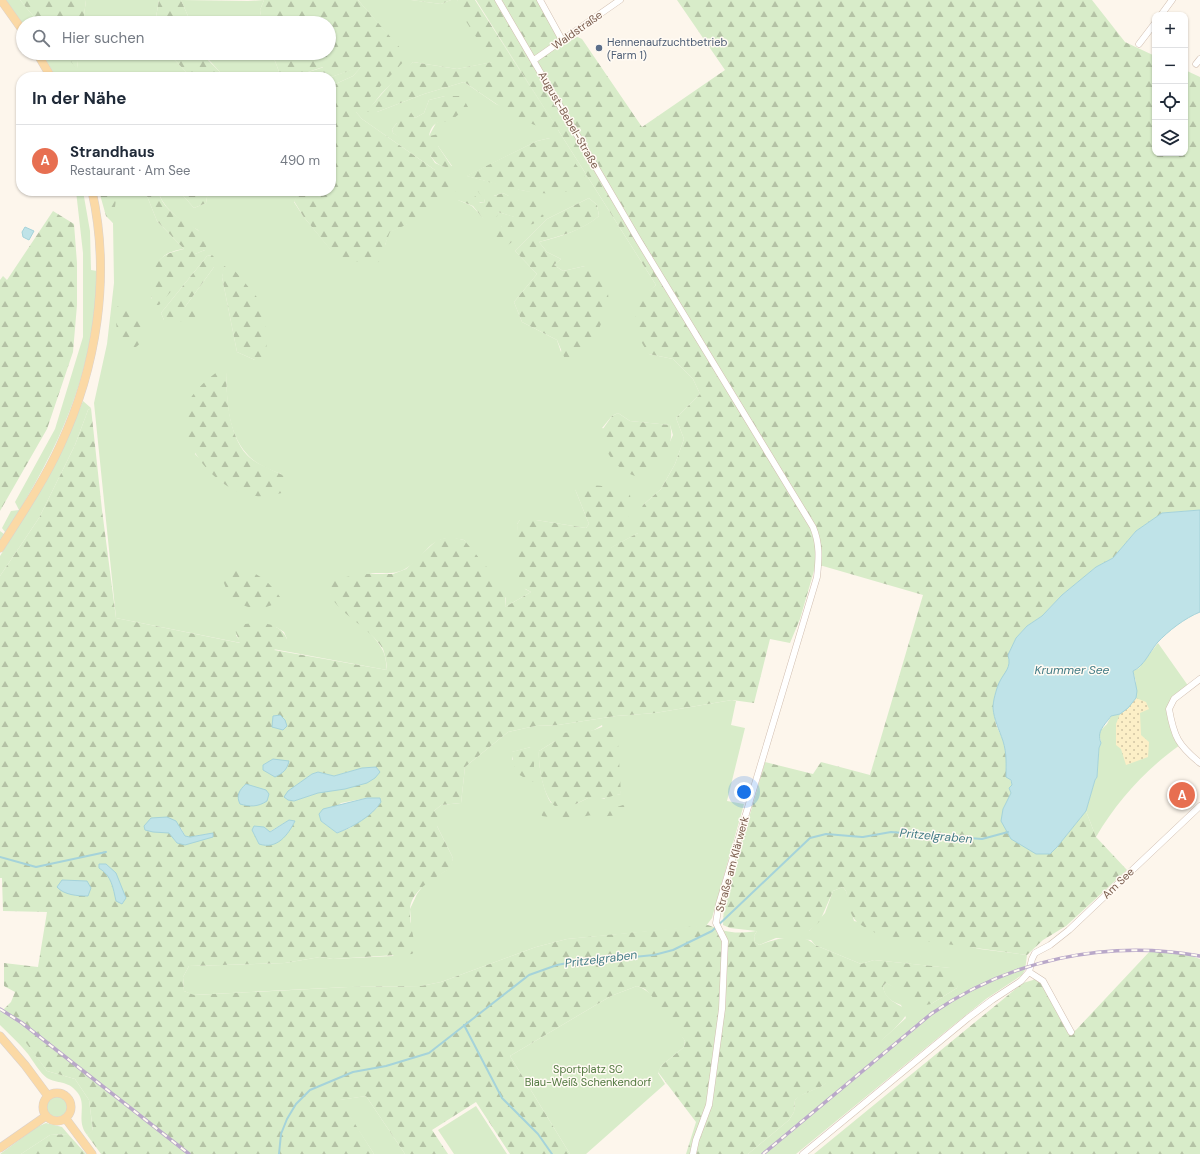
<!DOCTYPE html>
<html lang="de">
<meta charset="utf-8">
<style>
body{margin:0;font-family:"DM Sans",sans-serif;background:#f6f6f7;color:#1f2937}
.controls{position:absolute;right:12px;top:12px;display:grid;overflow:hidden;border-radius:8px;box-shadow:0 1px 3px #0004}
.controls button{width:36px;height:36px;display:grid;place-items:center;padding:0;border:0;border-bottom:1px solid #e0e1e3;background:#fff;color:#1f2937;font:20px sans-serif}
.you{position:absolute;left:744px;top:792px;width:14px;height:14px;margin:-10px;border:3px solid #fff;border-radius:50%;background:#1a73e8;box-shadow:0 0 0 6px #1a73e833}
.badge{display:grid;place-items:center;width:26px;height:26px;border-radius:50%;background:#e76f51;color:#fff;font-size:13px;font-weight:700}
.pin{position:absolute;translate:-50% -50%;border:2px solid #fff;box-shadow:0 1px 4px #0006}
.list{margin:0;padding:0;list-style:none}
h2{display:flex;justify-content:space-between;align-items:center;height:52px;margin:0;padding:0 16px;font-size:17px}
h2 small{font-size:13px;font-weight:400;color:#747a83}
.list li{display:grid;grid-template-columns:26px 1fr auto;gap:12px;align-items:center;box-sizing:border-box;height:72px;padding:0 16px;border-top:1px solid #e0e1e3}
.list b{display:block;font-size:15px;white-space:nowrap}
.list p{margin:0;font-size:13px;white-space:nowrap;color:#747a83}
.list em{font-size:13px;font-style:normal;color:#747a83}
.icon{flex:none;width:22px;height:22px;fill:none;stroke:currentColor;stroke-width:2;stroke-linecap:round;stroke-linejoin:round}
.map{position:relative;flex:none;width:1200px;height:1154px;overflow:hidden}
.search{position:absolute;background:#fff;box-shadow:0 1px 3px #0004;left:16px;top:16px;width:320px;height:44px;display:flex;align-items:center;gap:10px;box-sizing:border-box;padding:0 14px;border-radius:22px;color:#747a83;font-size:15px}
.panel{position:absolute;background:#fff;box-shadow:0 1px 3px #0004;left:16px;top:72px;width:320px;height:124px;border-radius:16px}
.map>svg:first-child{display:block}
</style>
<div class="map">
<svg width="1200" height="1154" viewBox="0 0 1200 1154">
<defs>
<pattern id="forest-firs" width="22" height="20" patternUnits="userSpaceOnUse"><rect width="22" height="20" fill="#d8ecc9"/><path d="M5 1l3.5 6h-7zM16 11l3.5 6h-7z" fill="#b4c2a5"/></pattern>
<pattern id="sand-dots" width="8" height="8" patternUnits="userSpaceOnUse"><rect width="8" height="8" fill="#fcefc7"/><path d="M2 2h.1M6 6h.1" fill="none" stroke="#d1c5a4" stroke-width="1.8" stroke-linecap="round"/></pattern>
</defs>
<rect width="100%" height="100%" fill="#fdf6ec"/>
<path fill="#d8ecc9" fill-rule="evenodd" d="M6,0H20L39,23L23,24Z
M86,0H159L155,23H83Z
M181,0L248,1L264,0L260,10L262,23H191Z
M358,0H411L441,4L451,0H458L456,4L493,62L457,69L413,62L381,94L367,112H377L424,94L464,82L496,104L557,130L476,0L656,285L645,295L649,354L673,359L693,379L700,394L676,418L684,439L675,464L661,489L643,505L638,533L609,549L575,489L589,524L586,528L536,520H520L517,524L525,589L531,592L505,607L506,598L464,540C427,532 430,555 405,569C390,577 379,570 366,575C353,579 341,587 330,593C343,615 370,626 382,649C386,655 386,664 387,670L273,649L287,639L284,632L276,627L236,635L241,643L116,618L94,403L107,344L114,283L113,223L106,212L117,191H145L157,221L184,249C153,253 152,272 151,299L195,254L205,250L198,230C181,221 164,210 158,191H179L194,208L206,203L208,191H300L294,202L303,216L331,250L385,245L389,232L407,224L435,170L362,119L355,111L407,57ZM445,96L440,121L436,123L429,136L438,146L452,166L444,167L435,163L430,155L393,133L392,129L397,123L410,112L415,118L424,113L429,100ZM550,138L559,193L525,191L467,176L537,141ZM503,193L518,201H527L537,210L508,228L484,227H501L515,217L498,212L486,221L472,206L458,200L485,203L484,199ZM589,198L597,205L599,216C582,230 560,237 539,242L547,252L561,259L554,265L563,271L585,266L561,352L557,340L522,322L514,302L537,274L515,251L547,219ZM212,255L214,267L185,307L164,320L161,313L207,256ZM225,266L255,360L237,352L222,277ZM226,372C227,399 227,432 247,454C255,464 269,469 281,474L224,484L195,454ZM618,413L630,421L670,425L673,435L667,448L602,428L612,416Z
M42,53H64L77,68L79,53H168L191,77H56Z
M195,53H272L281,77H258L246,72L235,75V77H220V72L209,60L199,57Z
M362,66L353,76L331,86V77Z
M324,67L321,77H293Z
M76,191H83L90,231L91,270L97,271C94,381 57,451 0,542V531L4,534L5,532L2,528L11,511L19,510L15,502L55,429L83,337V253Z
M83,401L91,408L88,410L75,445L39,518L0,576V556L36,498L72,427Z
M1158,643L1189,687L1170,705L1180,745C1146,769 1117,801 1096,837L1086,811L1095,780L1097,777L1099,748L1101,743L1099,732L1107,724L1111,716L1120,714L1136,682L1133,671L1139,668Z
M732,700L736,701L731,725L745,728L727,801L744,804L712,918L706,926L567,939L536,947L441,982L421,986L348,987L193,995L184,991L183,977L189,966L285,963L320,957L333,959L393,956L411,922L410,909L417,894L425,883L450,868L453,858L437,826L434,811L441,805L461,803L465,767L508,732L535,726L558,725L616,716L655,713ZM602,725L621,794L608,796L604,799L588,798L576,804L551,803C543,791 538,765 539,751L555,741L594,730ZM531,747L512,760V752Z
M843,887L846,891L854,921L980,949L1027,955L1025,970L1022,975L986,999L956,1023L796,1154H748L789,1120L794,1112L795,1100L799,1096L822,1086L884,1038L906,1018L901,1005C891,1001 884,997 883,986L886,983L931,1004L957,988L958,983L950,968L874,960L861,964L815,945L811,940L776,938L759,945L755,942L754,936L757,931H809L825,913L833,891Z
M637,986C658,993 673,1022 685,1041L684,1047L661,1066L658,1073L665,1084L586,1154H570L510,1056L611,996Z
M0,1010L6,1014L47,1071L75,1079L89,1100L93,1131L87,1135C75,1120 88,1105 77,1092C68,1080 57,1084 47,1078C40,1073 33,1061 28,1054C19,1043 9,1034 0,1025Z
M366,1096L405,1154H374L339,1100Z
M47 1107a10 10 0 1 1 20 0a10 10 0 1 1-20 0Z
M476,1106L507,1154H454L438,1130Z
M46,1123L62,1127L68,1134L50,1135L21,1154H0L37,1127Z"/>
<path fill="url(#forest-firs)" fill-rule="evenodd" d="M20,0H86L83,23H39Z
M159,0H181L191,23H155Z
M264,0H358L408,57L356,112L362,119L435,170L458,189L426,216L390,232L385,245L387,254L375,265L337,258L303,216L294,201L300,191H331V86L353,76L361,67L331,77H321L323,67L293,77H281L272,53H329V23H262L260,10Z
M411,0H451L441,4Z
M458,0H475L558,130C530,131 487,97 464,82L424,94L377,112H366L402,71L413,62L457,69L492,62L455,4Z
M476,0H537L560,39L569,33L582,39L642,127L725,70L677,0H1092L1125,42L1155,56V153H1185V70L1200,77V510L1162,513L1136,531L1113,558L1096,567L1062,595L1042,616L1027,626L1016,638L1008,655L1010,663L1007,671L999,683L993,707L996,725L1003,740L1008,764L1006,767L1012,785L1009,788L1011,793L1003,809L1057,847L1086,811L1096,837L1127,870L1066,926L1043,940L1027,955L880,935C853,922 851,921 846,891L843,887L833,891L820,921L809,931H757L754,936L755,942L759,945C775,939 802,931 815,945L861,964L874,960L951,968L959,983L957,988L931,1004L926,1005L886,983L883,986C885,1001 898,1003 908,1011C903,1027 839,1076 822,1086C813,1091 803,1093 795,1100L794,1112L789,1120L748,1154H686L696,1122L658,1072L661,1066L684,1047L685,1041L651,995L645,989L637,986L611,996L510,1056L570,1154H510L476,1102L432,1130L448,1154H405L366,1096L340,1100L374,1154H101L87,1135L93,1130L89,1100L75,1079L47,1071L18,1032L3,1010L11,1002L15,992L4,986V963L38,967L47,912L3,911L2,878H0V576L39,518L75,445L88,410L91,408L102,510L116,618L240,643L235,630L239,625C256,622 279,620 287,639L286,643L274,650L387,670C387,664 385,655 383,649C371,628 337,613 330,594C328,588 329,584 332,579L367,574H393L406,569L437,540L451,537L464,540L506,590L505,607L531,592L520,586L519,580L517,524L520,520H536L586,528L589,524L575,489C596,482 611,486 630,495C634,515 621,532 610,548L638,533L634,525L643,505L661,489L675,464L684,439L676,418L700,394L693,379L673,359L649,354C635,334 629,317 644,295C647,291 653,288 656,285ZM816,564L923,595L870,775L821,762L813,774L765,762L724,905L723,925L730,928L756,931C736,934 727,933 708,925L567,939L536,947L441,982L421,986L348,987L194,995L184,991L183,977L189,966L285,963L320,957L333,959L412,954L416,950C414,938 409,922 410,909C411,890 436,877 451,868L453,858L437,826L440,812L434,811L441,805L461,803L465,767L508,732L535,726L558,725L616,716L655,713L732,700L754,703L770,639L790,643L800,619ZM376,767L380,772L294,801L288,791L312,774L318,772L334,776L362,768ZM367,798H379L377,808L350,828L337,833L321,821L341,803ZM289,820L259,844L264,827L269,832ZM181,828L185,836L190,837L213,833L177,843L169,833ZM62,880L87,881L78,896L73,894Z
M64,53H79L77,69Z
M168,53H195L199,57L208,60L220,72V77H191Z
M238,71L246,72L258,77H235Z
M445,96H462L468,107L449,122C438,120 431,124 429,136L439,134L438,146L452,167C441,168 436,164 430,155H423L393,133L392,129L397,123L396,117L410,111L415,118L424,113L429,100Z
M550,138L559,141L585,177L584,185C551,205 501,184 466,176L537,141Z
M479,188L484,189L494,196L503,193L509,196L516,195L518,201L541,199V205L537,210L544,216L533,224L508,228L514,240L505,248L497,247L487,236L483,227H501L504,222L508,221L514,217L498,212L496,221H485L473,206L458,200L466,190H471L480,203H485L484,199L476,189Z
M99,191H117L113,223L106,216Z
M145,191H158C167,222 199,221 208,243L205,250L195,254L198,261L159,305H155C150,299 151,295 151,287C152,262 160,254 184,249L157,221Z
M179,191H208L206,203L194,208Z
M589,198L597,205L599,216C582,231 560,236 539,242L547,252L561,259L554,265L563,271L585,266C596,273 605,280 608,294C611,309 592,346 581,357C578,360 572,362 567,364L557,340L522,322L514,302L537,274L515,251L547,219Z
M53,211L74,224L77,263V305L73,352L47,429L0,511V280L3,276L7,280Z
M212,255L217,260L214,267L185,307L196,310L198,315C189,321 174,324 164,320L161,313L207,256Z
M224,266L235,271L261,302L268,339L264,357L255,360L237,352L222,277Z
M123,303C131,311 139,321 143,331C147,346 121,362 117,331C116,322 115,315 117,307Z
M223,369L226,372C227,398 228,434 247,455C258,466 274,469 287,478L286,492C274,495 259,498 247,495C214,486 183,448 184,414C185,399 209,375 223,369Z
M618,413L630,421L670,425C676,445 659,465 644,478C618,474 610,457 598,436L612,416Z
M237,567C256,571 269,581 280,597C277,603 273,605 266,607C243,613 223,595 222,572L226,568Z
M612,723L617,726L621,794C609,796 600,802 588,798L576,804L555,806C543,797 538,765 539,751L555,741L556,736L562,733L594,730Z
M531,747L534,748V781L532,782L516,773L511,752Z
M626,804H629L631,808C622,814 612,817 601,816C598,816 595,815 592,815C575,818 559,819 542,816L539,808L541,807L550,811H571L587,808H614Z
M1150,951L1189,955L1200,959V1154H814L1023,983L1033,980L1035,978L1045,987L1069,1033L1076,1030Z
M68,1134L86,1154H21L50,1135Z"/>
<path fill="url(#sand-dots)" d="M1136,698L1146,702L1149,709L1140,713L1141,735L1149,742L1148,757L1126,765L1121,749L1116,745V724L1120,714L1128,708Z"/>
<path fill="#bfe3e8" stroke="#a5d3da" d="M25,227L34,231L29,240L23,237L22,232Z
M1200,510V612C1185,618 1168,631 1157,643C1149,653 1144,666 1133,671L1137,691L1136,698L1128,708L1120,714L1111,716C1105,725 1096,731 1101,743L1099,748L1097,777L1095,780L1086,811L1057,847L1050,854H1036L1011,839L1001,821L1003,809L1011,793L1009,788L1012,785L1011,780L1006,777C1006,764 1007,754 1003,741C999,729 994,720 993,708C993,701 996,690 999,683C1004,672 1012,668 1008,655L1016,638L1027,626L1042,616L1062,595L1096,567L1113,558L1136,531L1162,513Z
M280,715L285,720L287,726L283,730L272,727L273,716Z
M273,759L289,761C287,770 283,773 275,777L263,770V765Z
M376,767L380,772L375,778L367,783L345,789L318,793L294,801L288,800L284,797L288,791L312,774L318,772L334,776L362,768Z
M246,784L266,790L269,794L267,801C258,807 250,807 240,804C236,796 239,790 246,784Z
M367,798H380L381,802C372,816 353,827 337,833L321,821L319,814L323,809Z
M167,817L176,821L185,836L190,837L213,833V837L185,845L177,843L169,833L153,832L145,830L144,826L151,818Z
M289,820L295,821C288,835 277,850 259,844L252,830L254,826L264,827L270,832Z
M99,864H106L116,873L126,898L122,904L116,901C113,888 112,876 99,868Z
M62,880L87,881L91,888L88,896C77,896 64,895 57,887Z"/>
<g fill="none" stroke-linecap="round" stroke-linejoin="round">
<path stroke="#a5d3da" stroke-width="2" d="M863,837L891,832L982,839L1008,832
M0,857L36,867L106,852
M464,1025L502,1098L538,1134L552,1154
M279,1154L281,1134L287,1119L296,1104L310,1090L353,1072L386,1066L429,1053L529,975L557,965L583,960H603L654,955L673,950L712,931L810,838L826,834L862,837"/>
<defs>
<path id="minor" d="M498,0L639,241L813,527C820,544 819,558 817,577L719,904L716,923L725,941L722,1009L709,1105L696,1140L693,1154
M540,0L562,40
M1161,15L1172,0
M1139,44L1155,23
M534,60L620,0
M1196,64L1200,59
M1200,679L1174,699L1169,709C1174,737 1178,745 1200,763
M1029,972L1043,981L1071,1032
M803,1154L968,1018L992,1000L1021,981L1029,972L1032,959L1035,953L1050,945L1069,930L1200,806"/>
<path id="major" d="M1,0L23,31
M37,53L51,77
M0,548C21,515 44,481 60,446C97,367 111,276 92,191
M0,1036L25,1065L48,1096
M43 1107a14 14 0 1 1 28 0a14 14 0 1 1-28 0Z
M66,1119L92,1154
M0,1148L46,1116"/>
</defs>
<use href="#minor" stroke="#d1beb0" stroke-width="7"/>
<use href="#major" stroke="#dad1cd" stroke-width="9"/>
<use href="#minor" stroke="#fff" stroke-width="6"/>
<use href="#major" stroke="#fbd9a5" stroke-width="8"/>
<defs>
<path id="rail" d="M0,1009L22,1023L189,1154
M763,1154L931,1014C1009,960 1107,939 1200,956"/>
</defs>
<use href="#rail" stroke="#b9a8c9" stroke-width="3.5"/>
<use href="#rail" stroke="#fffaf3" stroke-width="2" stroke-dasharray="6" stroke-linecap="butt"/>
</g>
<circle fill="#5c6f8a" stroke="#fffaf3" stroke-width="1.5" cx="599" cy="48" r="4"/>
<g text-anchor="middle" stroke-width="3" stroke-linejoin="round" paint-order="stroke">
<g font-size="11" fill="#7a5c4d" stroke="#fffaf3">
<text transform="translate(577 30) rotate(-35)" y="4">Waldstraße</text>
<text transform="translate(569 120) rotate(60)" y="4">August-Bebel-Straße</text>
<text transform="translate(732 864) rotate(-75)" y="4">Straße am Klärwerk</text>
<text transform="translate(1118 883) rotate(-44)" y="4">Am See</text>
</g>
<g font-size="11" fill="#4e5e75" stroke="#fffaf3" text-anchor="start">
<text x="607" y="46">Hennenaufzuchtbetrieb<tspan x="607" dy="13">(Farm 1)</tspan></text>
</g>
<g font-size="11" fill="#537a41" stroke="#fffaf3">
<text x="588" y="1073">Sportplatz SC<tspan x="588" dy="13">Blau-Weiß Schenkendorf</tspan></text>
</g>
<g font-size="12" font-style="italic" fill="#437c86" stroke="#fffaf3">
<text x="1072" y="674">Krummer See</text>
<text transform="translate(936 836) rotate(5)" y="4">Pritzelgraben</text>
<text transform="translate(601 959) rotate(-7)" y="4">Pritzelgraben</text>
</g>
</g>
</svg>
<div class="controls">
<button>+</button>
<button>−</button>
<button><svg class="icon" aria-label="locate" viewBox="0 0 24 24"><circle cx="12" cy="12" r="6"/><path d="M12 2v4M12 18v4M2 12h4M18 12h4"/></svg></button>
<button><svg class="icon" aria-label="layers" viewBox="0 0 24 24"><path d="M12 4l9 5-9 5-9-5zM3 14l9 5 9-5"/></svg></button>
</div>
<div class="you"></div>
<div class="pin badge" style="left:1182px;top:795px">A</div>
<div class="search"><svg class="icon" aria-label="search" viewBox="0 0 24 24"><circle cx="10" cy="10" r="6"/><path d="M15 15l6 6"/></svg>Hier suchen</div>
<section class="panel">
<h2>In der Nähe<small></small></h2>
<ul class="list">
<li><span class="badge">A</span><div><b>Strandhaus</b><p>Restaurant · Am See</p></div><em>490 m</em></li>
</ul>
</section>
</div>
